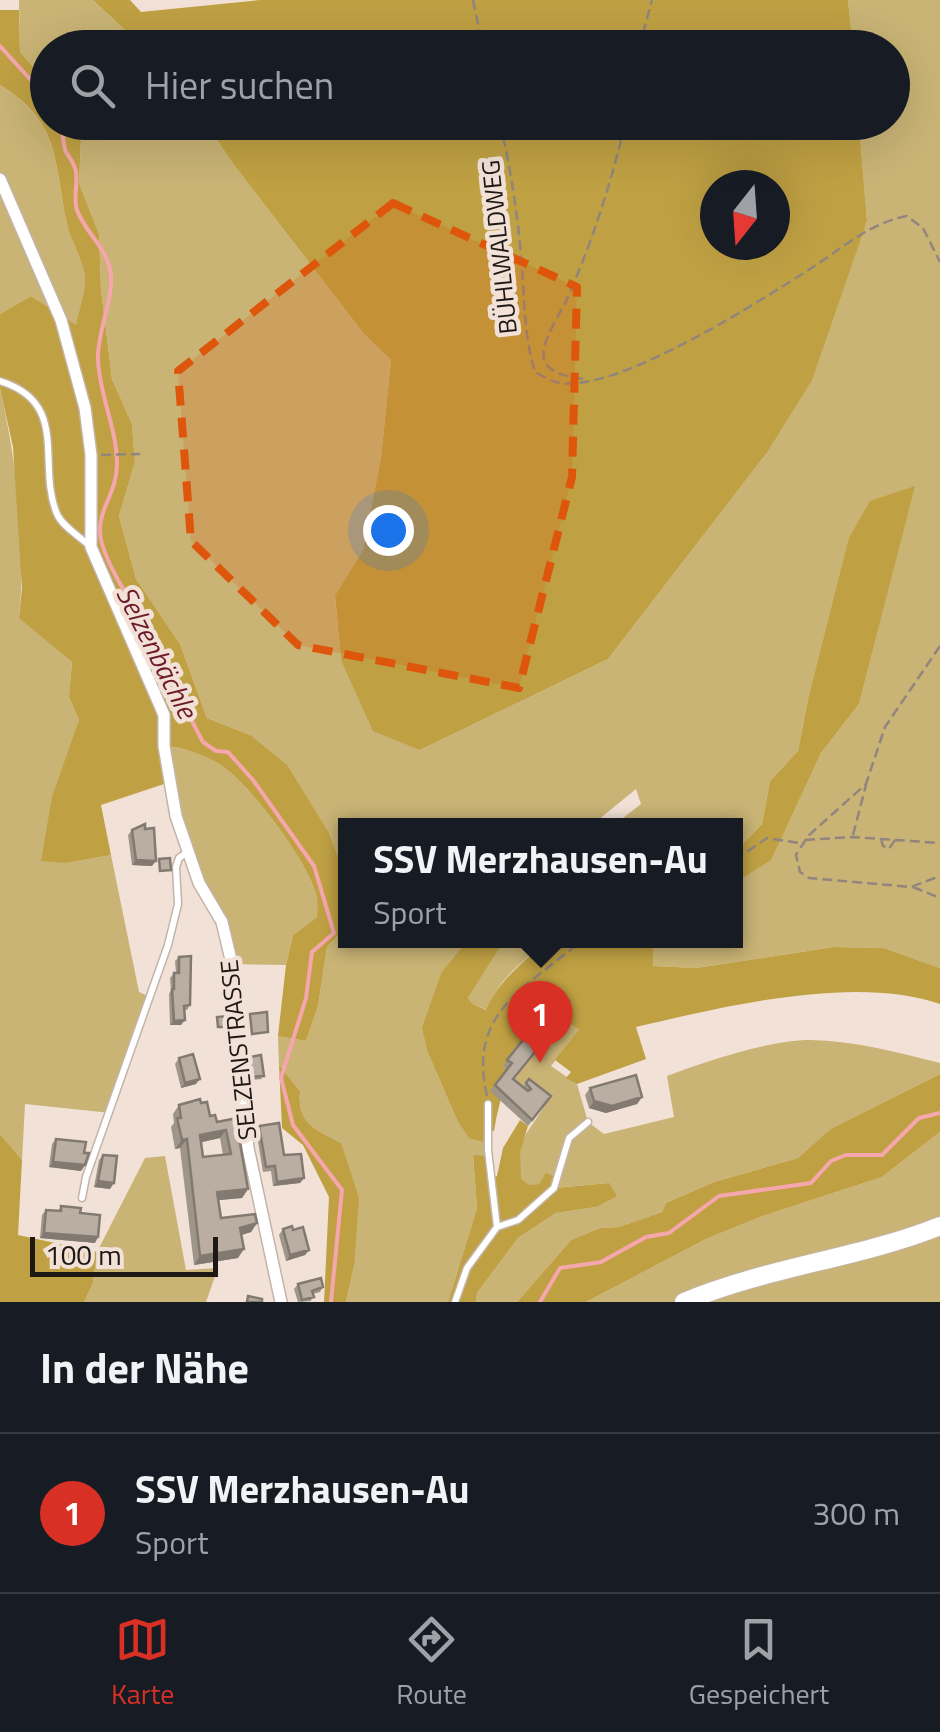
<!DOCTYPE html>
<html lang="de">
<meta charset="utf-8">
<style>
body{margin:0;font-family:"Titillium Web",sans-serif;background:#242831;color:#f1f3f6}
.compass{position:absolute;left:700px;top:170px;width:90px;height:90px;border-radius:50%;background:#171b24;box-shadow:0 10px 40px #0002;rotate:197deg}
.scale{position:absolute;left:30px;bottom:25px;width:188px;box-sizing:border-box;padding-left:10px;border:5px solid #1e1815;border-top:0;font-size:28px;line-height:35px;white-space:nowrap;color:#1e1815;-webkit-text-stroke:8px #f1e1d7;paint-order:stroke}
.you{position:absolute;left:388px;top:530px;width:35px;height:35px;margin:-25px;border:8px solid #fff;border-radius:50%;background:#1a73e8;box-shadow:0 0 0 15px #1a73e833}
.badge{display:grid;place-items:center;width:65px;height:65px;border-radius:50%;background:#d93025;color:#fff;font-size:32px;font-weight:700}
.pin{position:absolute;translate:-50% -82px;filter:drop-shadow(0 2px 5px #0008)}
.pin::after{content:'';position:absolute;top:52px;width:35px;height:30px;background:inherit;clip-path:polygon(0 0,100% 0,50% 100%)}
.popup{position:absolute;left:338px;top:818px;width:405px;height:130px;box-sizing:border-box;display:grid;place-content:center;border-radius:0px;background:#171b24;filter:drop-shadow(0 2px 8px #0005);font-size:32px;white-space:nowrap;color:#9ea1a6}
.popup b{font-size:38px;color:#f1f3f6}
.popup::after{content:'';position:absolute;left:50%;top:100%;margin-left:-20px;border:20px solid transparent;border-top-color:#171b24}
.list{margin:0;padding:0;list-style:none}
h2{display:flex;justify-content:space-between;align-items:center;height:130px;margin:0;padding:0 40px;font-size:42px}
h2 small{font-size:32px;font-weight:400;color:#9ea1a6}
.list li{display:grid;grid-template-columns:65px 1fr auto;gap:30px;align-items:center;box-sizing:border-box;height:160px;padding:0 40px;border-top:2px solid #363941}
.list b{display:block;font-size:38px;white-space:nowrap}
.list p{margin:0;font-size:32px;white-space:nowrap;color:#9ea1a6}
.list em{font-size:32px;font-style:normal;color:#9ea1a6}
.icon{flex:none;width:55px;height:55px;fill:none;stroke:currentColor;stroke-width:2;stroke-linecap:round;stroke-linejoin:round}
.map{position:relative;flex:none;width:940px;height:1302px;overflow:hidden}
.search{position:absolute;background:#171b24;box-shadow:0 10px 40px #0002;left:30px;right:30px;top:30px;height:110px;display:flex;align-items:center;gap:25px;box-sizing:border-box;padding:0 35px;border-radius:55px;color:#9ea1a6;font-size:38px}
.sheet{height:290px;background:#171b24}
nav{display:flex;justify-content:space-around;align-items:center;box-sizing:border-box;height:140px;border-top:2px solid #363941;background:#171b24;font-size:28px;color:#9ea1a6}
nav a{display:grid;justify-items:center;gap:5px}
nav .on{color:#d93025}
.map>svg:first-child{display:block}
</style>
<div class="map">
<svg width="940" height="1302" viewBox="0 0 940 1302">
<rect width="100%" height="100%" fill="#f1e1d7"/>
<path fill="#c9b375" d="M19,0H93L128,33L172,47L48,48L47,82L20,52Z
M848,0H940V968L884,948L834,947L696,968L653,966L654,941L735,940V883L771,859L821,753L859,704L914,487L820,662L807,704L798,751L770,781L762,824L735,852V826L614,825L641,804L636,789L592,825L345,826V875L329,833L250,735L207,718L180,644L136,579L119,516L135,462L132,426L112,379L101,289L99,234L79,183L81,139L74,123H206L231,161L364,334L391,360L381,457L363,550L335,597L341,660L420,750L608,659L766,454L867,222L859,123L892,122V48L853,47Z
M0,85C59,121 54,160 66,219C70,239 84,260 85,279C85,294 79,311 77,326L31,296L0,314Z
M0,388C16,461 27,542 19,617L72,662L69,697L79,720L72,743L66,863L111,855L139,992L150,997L111,1113L25,1104L22,1160L0,1134Z
M164,746C182,747 209,755 223,766C252,788 307,860 316,894C318,901 317,910 317,917L293,935L286,965L232,964L221,922L186,853Z
M345,928V940L467,941L442,971L428,1053L457,1120L488,1143L489,1156H473L477,1208L448,1302H346L354,1266L341,1143C315,1129 297,1124 300,1091L279,1065L278,1036L306,1041L318,1006L327,947Z
M511,941H547C523,961 498,979 487,1010L473,1004L468,998L498,949Z
M564,1017L580,1030L551,1066L577,1084L588,1122L604,1134L674,1117L667,1076C705,1062 769,1040 810,1040C855,1041 897,1052 940,1063V1074L832,1129L798,1158L714,1182L666,1203L662,1212L619,1227L600,1228L571,1240L517,1302H476L477,1293L518,1238L556,1213L596,1207L609,1183L554,1188L546,1174L539,1184L529,1186L520,1179C514,1139 530,1132 546,1103L509,1086Z
M940,1132V1302H586L706,1239L760,1217L882,1177Z
M165,1156L186,1270L218,1268L206,1302H84L93,1283L97,1252L145,1158Z"/>
<path fill="#bfa043" fill-rule="evenodd" d="M93,0H130L141,12L260,0H848L853,47H172L128,33Z
M0,10H19L20,52L47,82L48,122L74,123L81,139L79,183L99,234L101,289L112,379L132,425L135,462L119,516L136,579L180,644L207,718L250,735L287,765L329,833L345,875V928L327,947L318,1006L306,1041L278,1036L286,965L293,935L317,917C317,910 318,901 316,894C307,860 252,788 224,767C209,756 183,747 165,746L170,782L101,805L111,855L66,863L41,861L52,797L79,720L69,697L72,662L19,618L22,588L13,447L0,388V314L31,296L76,325C79,311 85,293 85,279C84,260 69,238 66,219C54,159 59,121 0,85Z
M206,123H859L867,221L812,380L766,454L608,659L420,750L373,731L341,660L335,596L363,550L381,457L391,360L364,334L231,161ZM715,185H775V245H715Z
M915,486L859,704L821,753L771,860L735,883V852L762,824L770,781L798,751L807,704L849,538L870,501Z
M467,941H511L498,950L468,998L473,1004L486,1010C499,980 523,962 547,941H654L653,966L696,968L834,947L884,948L940,968V1004C854,974 723,1007 636,1027L646,1059L577,1084L566,1078L571,1072L555,1060L579,1030L564,1018L540,1047L503,1066L507,1070C504,1091 497,1110 494,1131L488,1132V1143L469,1138L457,1120L428,1053L422,1028L442,971Z
M279,1065L300,1091C297,1124 315,1129 341,1143L359,1198L354,1266L346,1302H324L329,1197L303,1145L282,1128Z
M940,1074V1132L882,1177L760,1217L706,1239L586,1302H517L571,1240L600,1228L619,1227L662,1212L666,1203L714,1182L798,1158L831,1129Z
M520,1120L528,1126L520,1152L521,1179L529,1185L539,1184L546,1173L558,1178L555,1188L609,1183L617,1196L596,1207L556,1213L518,1238L477,1293L476,1302H448L477,1208L473,1155L489,1156L492,1178L497,1176L503,1148Z
M0,1134L22,1160L18,1235L97,1252L93,1283L84,1302H0Z"/>
<g fill="none" stroke-linecap="round" stroke-linejoin="round">
<path stroke="#f6a7ad" stroke-width="4" d="M0,46L48,99
M62,122C63,132 62,143 66,152C70,158 75,164 76,172C78,185 73,198 77,210C85,232 105,246 110,269C116,296 97,329 98,359C99,395 117,428 117,464C117,497 93,512 102,544C112,576 133,603 149,632C168,668 183,706 203,742L216,751L228,752L253,780L314,866L334,933L312,952L306,998L281,1078L293,1125L342,1190L331,1302
M540,1302L560,1268L601,1262L646,1237L669,1233L719,1196L811,1183L831,1161L846,1155H882L919,1118L940,1113"/>
<defs>
<path id="lane" d="M0,381C71,403 36,464 57,514C62,526 80,537 90,546
M82,1198L86,1177L168,945L178,904L176,867L179,858L186,853
M497,1227L518,1220L554,1188L569,1138L588,1122
M455,1302L467,1268L497,1227L488,1150V1104"/>
<path id="street" d="M0,179L61,320L85,408L91,455V547L164,715V746L176,816L199,883L222,922L232,964L234,1018L248,1148L281,1302"/>
<path id="secondary" d="M684,1302C767,1267 857,1259 940,1226"/>
</defs>
<use href="#lane" stroke="#c3b4aa" stroke-width="9"/>
<use href="#street" stroke="#c3b4aa" stroke-width="14"/>
<use href="#secondary" stroke="#c3b4aa" stroke-width="20"/>
<path stroke="#91857e" stroke-width="2.5" stroke-dasharray="10 5" stroke-linecap="butt" d="M473,0L483,48
M639,48L652,0
M500,122C510,166 517,210 521,255C525,296 523,333 535,372C541,375 549,380 556,382C612,397 763,299 813,267C842,248 872,222 907,216L923,228L940,262
M583,379C569,376 549,375 544,359C540,343 559,316 566,301C589,251 614,176 625,122
M101,455L140,454
M940,646L885,727L866,784L808,836L796,855L800,872L809,878L911,887L940,876
M853,835L866,785
M881,839L883,846L889,849L895,840
M805,840L852,837L940,843
M735,860L767,838L799,843
M913,887L940,898
M487,1096C467,1011 527,988 582,940"/>
<use href="#lane" stroke="#fff" stroke-width="6"/>
<use href="#street" stroke="#fff" stroke-width="11"/>
<use href="#secondary" stroke="#fff" stroke-width="18"/>
</g>
<path fill="#9f968a" fill-rule="evenodd" d="M145,829L152,866L132,865L128,835L132,830Z
M179,957L190,1005L187,1010H184L181,1025H170L169,994L171,990L170,978L174,973H176L175,961Z
M531,1030L514,1080L523,1087L529,1079L551,1096L528,1126L490,1091L507,1070L503,1066Z
M250,1057L262,1079L250,1080L248,1060Z
M179,1058L196,1084L181,1088L175,1064Z
M590,1088L642,1097L637,1104L606,1113L589,1108L585,1095Z
M201,1103L210,1116L240,1143L248,1189L242,1198L218,1200L221,1218L257,1223L251,1232L242,1235L238,1258L194,1265L180,1148L175,1149L171,1127L174,1123L173,1114L179,1105ZM220,1138L223,1155L203,1157L201,1142Z
M259,1126L304,1178L300,1183L273,1186L271,1171L263,1172L256,1130Z
M56,1139L84,1153L85,1165L81,1171L49,1167L52,1144Z
M103,1155L110,1189L94,1187L99,1160Z
M61,1206L80,1213L95,1243L40,1238L42,1215L46,1210L58,1211Z
M283,1229L293,1230L309,1250L305,1255L286,1261L279,1235Z
M298,1284L323,1287L320,1292L313,1294L311,1301L298,1302L294,1289Z"/>
<path fill="#827a71" d="M136,860L156,861L152,866L132,865Z
M185,1020L181,1025H170L174,1021Z
M200,1079L196,1084L181,1088L185,1083Z
M642,1097L637,1104L606,1113L589,1108L594,1101Z
M226,1130L220,1138L194,1144L200,1135Z
M187,1139L180,1148L175,1149L182,1140Z
M53,1162L85,1165L81,1171L49,1167Z
M304,1178L300,1183L273,1186L277,1182Z
M98,1181L114,1183L110,1189L94,1187Z
M248,1189L242,1198L210,1201L217,1192Z
M257,1223L251,1232L234,1237L240,1228Z
M44,1233L98,1237L95,1243L40,1238Z
M244,1249L238,1258L194,1265L200,1256Z
M309,1250L305,1255L286,1261L290,1255Z"/>
<path fill="#b9aea1" stroke="#827a71" stroke-width="2.5" fill-rule="evenodd" d="M145,824V829L154,828L156,861L136,860L132,830Z
M170,858L171,870L160,871L159,859Z
M191,956L190,1005L184,1006L185,1020L174,1021L172,989H174V973H179V957Z
M267,1012L268,1032L252,1034L250,1014Z
M227,1016L228,1027H218L217,1017Z
M531,1030L544,1041L513,1079L528,1091L531,1089L526,1083L529,1079L551,1096L532,1120L495,1085L512,1063L507,1060Z
M193,1054L200,1079L185,1083L179,1058Z
M261,1055L264,1076L252,1077L250,1057Z
M636,1075L642,1097L612,1106L594,1101L590,1088Z
M200,1099L201,1103L207,1102L210,1116L215,1115L217,1122L242,1117L240,1143L248,1189L217,1192L221,1218L255,1214L257,1223L240,1228L244,1249L200,1256L187,1139L182,1140L177,1118H181L179,1105ZM226,1130L231,1154L203,1157L200,1135Z
M279,1123L284,1155L301,1154L304,1178L277,1182L275,1166L266,1167L259,1126Z
M56,1139L86,1142L84,1153H89L85,1165L53,1162Z
M103,1155L117,1156L114,1183L98,1181Z
M61,1206L81,1208L80,1213L100,1215L98,1237L44,1233L46,1210L61,1211Z
M292,1226L293,1230L303,1227L309,1250L290,1255L283,1229Z
M321,1278L323,1287L312,1291L314,1297L302,1300L298,1284Z
M248,1296L262,1299V1302H247Z"/>
<path fill="#de560c" fill-opacity="0.2" stroke="#de560c" stroke-width="8" stroke-dasharray="20 12" stroke-linejoin="round" d="M393,203L577,287L572,477L519,688L298,645L191,541L178,371Z"/>
<g text-anchor="middle" stroke-width="9" stroke-linejoin="round" paint-order="stroke">
<g font-size="25" fill="#1e1815" stroke="#f1e1d7">
<text transform="translate(499 247) rotate(-96)" y="9">BÜHLWALDWEG</text>
<text transform="translate(238 1050) rotate(-96)" y="9">SELZENSTRASSE</text>
</g>
<g font-size="28" font-style="italic" fill="#6e1929" stroke="#f1e1d7">
<text transform="translate(157 652) rotate(63)" y="10">Selzenbächle</text>
</g>
</g>
</svg>
<svg class="compass" viewBox="-18 -18 36 36"><path d="M0-13l5 13h-10z" fill="#e53935"/><path d="M0 13l5-13h-10z" fill="#9ea1a6"/></svg>
<div class="scale">100 m</div>
<div class="you"></div>
<div class="pin badge" style="left:540px;top:1063px">1</div>
<div class="popup"><b>SSV Merzhausen-Au</b>Sport</div>
<div class="search"><svg class="icon" aria-label="search" viewBox="0 0 24 24"><circle cx="10" cy="10" r="6"/><path d="M15 15l6 6"/></svg>Hier suchen</div>
</div>
<section class="sheet">
<h2>In der Nähe<small></small></h2>
<ul class="list">
<li><span class="badge">1</span><div><b>SSV Merzhausen-Au</b><p>Sport</p></div><em>300 m</em></li>
</ul>
</section>
<nav>
<a class="on"><svg class="icon" aria-label="map" viewBox="0 0 24 24"><path d="M3 6l6-2 6 2 6-2v14l-6 2-6-2-6 2zM9 4v14M15 6v14"/></svg>Karte</a>
<a><svg class="icon" aria-label="directions" viewBox="0 0 24 24"><path d="M12 3l9 9-9 9-9-9zM9 14v-3h6M13 9l2 2-2 2"/></svg>Route</a>
<a><svg class="icon" aria-label="saved" viewBox="0 0 24 24"><path d="M7 4h10v16l-5-4-5 4z"/></svg>Gespeichert</a>
</nav>
